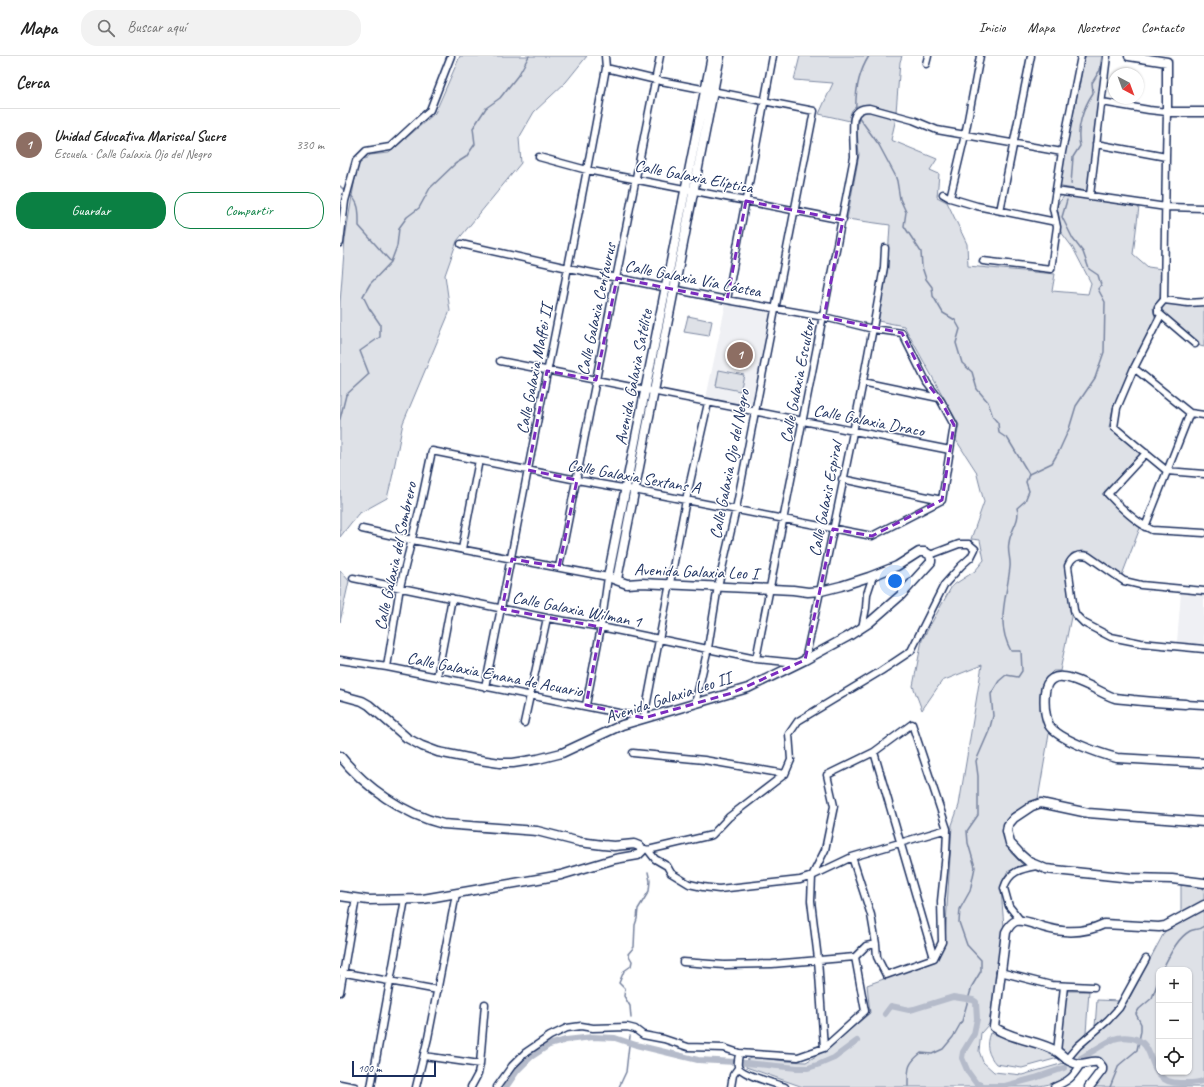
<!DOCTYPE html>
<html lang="es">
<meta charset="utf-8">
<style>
body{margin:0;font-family:Caveat,sans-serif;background:#f2f2f2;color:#222}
.controls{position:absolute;right:12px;bottom:12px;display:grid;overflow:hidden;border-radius:8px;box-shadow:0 1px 3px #0004}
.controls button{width:36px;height:36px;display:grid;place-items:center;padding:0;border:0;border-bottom:1px solid #e0e0e0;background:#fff;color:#222;font:20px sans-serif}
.compass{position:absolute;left:768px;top:12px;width:36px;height:36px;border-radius:50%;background:#fff;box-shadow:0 1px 3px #0004;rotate:139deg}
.scale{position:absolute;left:12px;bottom:10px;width:84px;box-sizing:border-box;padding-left:4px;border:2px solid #1b2f5e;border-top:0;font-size:11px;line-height:14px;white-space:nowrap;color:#1b2f5e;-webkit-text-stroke:3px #fff;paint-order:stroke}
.you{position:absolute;left:555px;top:525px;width:14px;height:14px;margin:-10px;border:3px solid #fff;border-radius:50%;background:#1a73e8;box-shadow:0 0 0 6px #1a73e833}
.badge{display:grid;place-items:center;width:26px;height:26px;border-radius:50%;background:#0b8043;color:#fff;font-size:13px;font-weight:700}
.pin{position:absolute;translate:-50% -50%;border:2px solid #fff;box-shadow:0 1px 4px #0006}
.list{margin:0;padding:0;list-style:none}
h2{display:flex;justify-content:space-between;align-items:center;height:52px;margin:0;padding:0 16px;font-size:17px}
h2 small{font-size:13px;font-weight:400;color:#767676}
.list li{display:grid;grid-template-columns:26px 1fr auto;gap:12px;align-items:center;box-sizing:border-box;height:72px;padding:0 16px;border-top:1px solid #e0e0e0}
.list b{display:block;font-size:15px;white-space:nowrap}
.list p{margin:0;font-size:13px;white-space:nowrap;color:#767676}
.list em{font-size:13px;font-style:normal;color:#767676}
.actions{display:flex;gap:8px;padding:12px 16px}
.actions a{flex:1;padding:9px 0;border:1px solid #0b8043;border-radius:16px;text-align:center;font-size:14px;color:#0b8043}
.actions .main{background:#0b8043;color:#fff}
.icon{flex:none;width:22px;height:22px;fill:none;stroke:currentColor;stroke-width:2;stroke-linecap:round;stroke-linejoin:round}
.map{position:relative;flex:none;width:864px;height:1031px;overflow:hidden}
header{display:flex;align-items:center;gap:24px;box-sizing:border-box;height:56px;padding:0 20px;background:#fff;border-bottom:1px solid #e0e0e0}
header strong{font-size:19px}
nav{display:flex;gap:22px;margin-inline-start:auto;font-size:14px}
.search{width:280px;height:36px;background:#f2f2f2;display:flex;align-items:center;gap:10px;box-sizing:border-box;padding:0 14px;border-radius:16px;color:#767676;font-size:15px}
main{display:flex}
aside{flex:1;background:#fff}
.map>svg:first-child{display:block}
</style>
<header>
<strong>Mapa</strong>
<div class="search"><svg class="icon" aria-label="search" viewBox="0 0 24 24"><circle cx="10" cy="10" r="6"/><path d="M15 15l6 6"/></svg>Buscar aquí</div>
<nav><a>Inicio</a><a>Mapa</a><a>Nosotros</a><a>Contacto</a></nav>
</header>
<main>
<aside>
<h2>Cerca<small></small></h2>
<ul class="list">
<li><span class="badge" style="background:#8d6e63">1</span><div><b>Unidad Educativa Mariscal Sucre</b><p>Escuela · Calle Galaxia Ojo del Negro</p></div><em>330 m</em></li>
</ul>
<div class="actions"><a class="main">Guardar</a><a>Compartir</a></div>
</aside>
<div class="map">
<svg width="864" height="1031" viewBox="0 0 864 1031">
<rect width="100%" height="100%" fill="#fff"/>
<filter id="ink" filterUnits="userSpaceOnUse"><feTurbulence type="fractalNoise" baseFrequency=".025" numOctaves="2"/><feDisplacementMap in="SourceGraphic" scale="8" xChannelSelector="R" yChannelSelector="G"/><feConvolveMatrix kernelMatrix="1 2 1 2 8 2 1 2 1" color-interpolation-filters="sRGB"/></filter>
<g filter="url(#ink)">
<path fill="#eff0f4" d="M386,247L433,255L413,353L366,342Z
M841,537L864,538V589L837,586Z"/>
<path fill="#dee1e7" stroke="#7c88a2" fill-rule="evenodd" d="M120,0H247L226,26L194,56L179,82L181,107L117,185L105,219L110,255L63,367L52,422L47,442L18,458L0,481V247L5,183L17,110L30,99L49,97L95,57Z
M460,0H562L560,6L556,56C542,52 508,38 510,65L479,58L493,27L454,24Z
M745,0H764L747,135L722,131L719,127Z
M525,54L556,62L551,84L597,103L590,114L599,118L597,141L607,146L627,188L628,210L715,218L712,235L748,238L751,227L733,192L721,176L717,149L725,139L799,151L793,198L808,211L822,213L820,242L813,252L815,261L773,352L769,371L800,398L762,438L800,472L782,519L745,495L732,497L725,508L731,561L720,615H713L705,623L700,639L702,663L709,678L698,743L672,757L665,769L663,781L671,797L683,809L667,816L661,833L664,871L649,968L641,977L639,995L643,1006L654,1016L682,1019L724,1007L736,1009L734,1016C719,1027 709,1029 691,1031H463L406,1011V1004L413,1001L446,1005L466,1006L486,994L530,957L527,929L596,904L605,885L612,769L619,749L642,609L602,625L582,654L573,630L582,584L612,530L635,515L644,504L640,484L631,483L644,446L636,415L616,384L619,369L564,270L538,265L547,216L550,169L507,163L519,99L517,74L519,60Z
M827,247H864V291L860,290L821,256L820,252L823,248Z
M348,260L372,265L369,280L344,276Z
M379,314L404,319L400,335L376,330Z
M0,514L9,525L0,566Z
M841,829L864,832V1031H753L765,1017L764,1010L743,1004H731L741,991L771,966L789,943L826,873L841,864ZM819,914H849V1016H819Z
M727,935H749L746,977L726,998L720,991Z
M757,944L780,945L768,959L755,971Z
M650,977L693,990L718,1002L682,1012L656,1008C648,999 645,989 650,977Z"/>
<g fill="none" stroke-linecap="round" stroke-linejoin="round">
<path stroke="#77839f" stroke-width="1.5" d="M516,56C515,37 519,16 529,0
M518,60L539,89L555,119L557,125L560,143L566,156L564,170L581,196L582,211L586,223L592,231L593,240L603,257L615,264L620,273L616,287L622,307L632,316L637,333L648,346L653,361L658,367L659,377L668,383L689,418L686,426L689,435L685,445L677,452C681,465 670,474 669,487C667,495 671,503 670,511C667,542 655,566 671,595H681L682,615L678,621L666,619L659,625L651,638L653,660L649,675L636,705L638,720V759L627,775L628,787L635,811L630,835L620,853L619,866L627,889L641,904V915L632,930L622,965L613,981L603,993L592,998L581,997C567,1008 568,1012 568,1030
M731,128L733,101L740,90C736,73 743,52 753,37L752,27L760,14L762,0
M0,130L6,136
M9,138C20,146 19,157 19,170L51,206
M0,363L6,339L29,318L20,295L40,281V268L29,252L23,240L30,228L51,206L57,190L59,172L67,161L79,152L90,132L115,108L126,101L135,88L133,72L146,52L160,42L179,18L189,0
M689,418L712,407L719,395L729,373L736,350L755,322L764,296L765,246L758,233L761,229L758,219L749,213L743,196L733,183L722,161L727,144
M822,914C829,901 836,883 850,875C854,873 859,874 864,870
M291,962L290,950L284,940L285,933L279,927L284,915L291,910L292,905L288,898L294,891L295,869L297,863L298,853L309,835L310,825L308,816
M279,1031L286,1016L290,980
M770,1031L779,1009L797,994L801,975V968L796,958L799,953L812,942L819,923"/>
<path stroke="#b5bbca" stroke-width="6" d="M545,958L551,950L569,954L574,953L613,941L633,944L636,946L637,963L634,978L623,996L622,1002L628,1016L636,1027L644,1030H665L695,1022L724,1012
M741,1002C752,996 763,988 774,983C779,981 787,981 792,982C820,987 803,1027 840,1027C848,1027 857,1028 864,1024
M166,1031L177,1015L191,1001L209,989L226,984L253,981L275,982L296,989L358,1004L396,1006L457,1012H468L480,1008L494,1002L517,985"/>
<defs>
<path id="minor" d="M586,8L588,0
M266,12L316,24L474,55L396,453L378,530L368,592L355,648
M762,46L809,54L827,56L826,101L824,244
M756,88L826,101
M199,101L247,114L503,164
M716,135L826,151L864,152
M603,138L610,142L637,150L716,166
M750,139L767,0
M610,142L625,79L640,0
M660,155L691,0
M0,187L5,145L16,105L26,95L50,91L90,54L111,0
M121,188L228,212L387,244L484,261L533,273L562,277L587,327L601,345L614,369L602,444
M643,205L711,213L717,171L713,152L722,96L741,0
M387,244L433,0
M821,259L794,312L777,352L774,371L827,415L864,418
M855,288L821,259L818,256V251L824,244L848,247L864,246
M160,305L610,394
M794,312L850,357L864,359
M522,326L599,342
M806,397L768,438C780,451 795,466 812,474L864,477
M502,423L602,444
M805,471L850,357
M22,473L72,484L268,521L261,571L246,649
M122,493L139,404
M219,511L320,0
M13,522L207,562L261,571L416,603L457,607
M864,535L801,529L784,525L748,500C738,498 732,500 728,510L734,554L736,559L744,567L771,581L801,587L864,593
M522,572L526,552L527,538L533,520
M416,603L514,101C514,94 512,68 514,62C516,55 522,52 529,52L573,64L597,74L722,96
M0,604L47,611L304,662L346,444L368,347
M465,604C494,474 521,342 544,211L545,192
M47,611L60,531L81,447L92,395L237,424L294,434L532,480L602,444
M97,621L112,542
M145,631C164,540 181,449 199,357C222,242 245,128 266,12L265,0
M845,648L864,649
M184,667L207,562
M534,696L594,902
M293,697L364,704L445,718
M301,792L308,794L372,779L389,761L445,718L451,704L449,678L458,665L541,615L571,595L604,529L621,510L631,501L635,493L629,488H619L590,499
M308,794L315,803L327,810L331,817L349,828L363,831L379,833L460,824L472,820L512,801L607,773
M512,801L531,859L536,888
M681,865L669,850L664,832C669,815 681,813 697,810
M343,906L384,909L432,908L515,901
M0,916L98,934
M660,916L711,929L754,931
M0,936L16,842
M717,996L724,930
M399,997C399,1001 397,1006 398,1010C399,1018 437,1028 445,1031
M84,1000L140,1008
M726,1004L738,990L768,964L779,952L806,903
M0,1028L15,1031
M31,1031L65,843
M76,1031L88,982L116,838
M131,1031L138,1018L140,1008L145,948
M157,1031L172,1010L185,997L210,980L227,972L241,970L253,972L287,971L295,973L303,979L324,983L348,991L384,992L399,997L458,1001L484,992L525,955L515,901L526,890L536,888L537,901L546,919L594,902L602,886L601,845L606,797L607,773L572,668L534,696L487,719L494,750L485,794L472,820L471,845L478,903L484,992
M391,1031L393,1019L398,1012
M714,1031C729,1025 733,1021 741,1008"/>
<path id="tertiary" d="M789,0L827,6V56H864
M277,523L380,0
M0,639L22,645L29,649L67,682L82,690L98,696L133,703L160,707H173L198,703L222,697L282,669L408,632L465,604L509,580L529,567L561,539L591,506V503L590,499L585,496H579L557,510L529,521L501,530L481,535L468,536L453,534L301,527L287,528L268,521L372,0
M845,648C827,647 810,646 793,644C787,643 780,643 775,642C758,637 710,601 705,636C704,647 704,658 709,669C717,683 761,698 777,702L864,707
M0,700C25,731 63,758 103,768L197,775L240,786L263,789L274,790L294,788L299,790L302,795L298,799L275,803L221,819L83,843L28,844L0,840
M864,766L748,757L701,747L692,750L674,762L668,769L667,775L670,787L681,799L689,806L706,813L791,822L832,823L864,827
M749,1031L762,1014V1011L758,1006C751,1005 746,1008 739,1008C727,1006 726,1002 718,996C698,984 672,984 654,971L666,876C668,872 671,867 676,865C684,863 696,869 703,871C723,877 745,877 764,868L819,871L825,870L864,849"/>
</defs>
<use href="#minor" stroke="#1b2f5e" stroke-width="9"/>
<use href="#tertiary" stroke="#1b2f5e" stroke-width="11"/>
<use href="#minor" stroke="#fff" stroke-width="6"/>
<use href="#tertiary" stroke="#fff" stroke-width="8"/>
</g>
</g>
<path fill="none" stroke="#7b2cbf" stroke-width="3" stroke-dasharray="8 5" stroke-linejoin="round" d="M406,145L503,164L484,261L562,277L587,327L601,345L614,369L602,444L532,480L493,473L465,604L392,637L304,662L246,649L261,571L162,553L172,503L219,511L237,424L188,414L207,315L256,324L277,222L387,244Z"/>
<g text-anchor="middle" stroke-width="3" stroke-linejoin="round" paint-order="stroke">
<g font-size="17" fill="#1b2f5e" stroke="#fff">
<text transform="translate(354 120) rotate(11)" y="6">Calle Galaxia Elíptica</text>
<text transform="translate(353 222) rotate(11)" y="6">Calle Galaxia Vía Láctea</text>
<text transform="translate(256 253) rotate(-78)" y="6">Calle Galaxia Centaurus</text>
<text transform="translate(194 313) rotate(-79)" y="6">Calle Galaxia Maffei II</text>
<text transform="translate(293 321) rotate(-79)" y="6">Avenida Galaxia Satélite</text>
<text transform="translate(457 325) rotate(-79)" y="6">Calle Galaxia Escultor</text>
<text transform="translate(529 364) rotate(11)" y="6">Calle Galaxia Draco</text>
<text transform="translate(389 408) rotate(-79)" y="6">Calle Galaxia Ojo del Negro</text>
<text transform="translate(294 420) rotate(10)" y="6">Calle Galaxia Sextans A</text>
<text transform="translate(485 443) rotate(-79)" y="6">Calle Galaxis Espiral</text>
<text transform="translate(55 500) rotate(-78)" y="6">Calle Galaxia del Sombrero</text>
<text transform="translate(356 515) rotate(2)" y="6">Avenida Galaxia Leo I</text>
<text transform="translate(237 553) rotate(11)" y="6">Calle Galaxia Wilman 1</text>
<text transform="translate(155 618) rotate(11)" y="6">Calle Galaxia Enana de Acuario</text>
<text transform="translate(328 641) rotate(-18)" y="6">Avenida Galaxia Leo II</text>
</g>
</g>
</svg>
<div class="controls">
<button>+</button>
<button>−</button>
<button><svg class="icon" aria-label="locate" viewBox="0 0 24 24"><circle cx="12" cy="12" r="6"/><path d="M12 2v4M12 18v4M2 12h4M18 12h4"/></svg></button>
</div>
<svg class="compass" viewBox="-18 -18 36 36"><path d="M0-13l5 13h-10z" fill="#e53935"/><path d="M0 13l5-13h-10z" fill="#767676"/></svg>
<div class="scale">100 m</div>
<div class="you"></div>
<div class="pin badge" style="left:400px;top:299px;background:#8d6e63">1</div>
</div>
</main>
